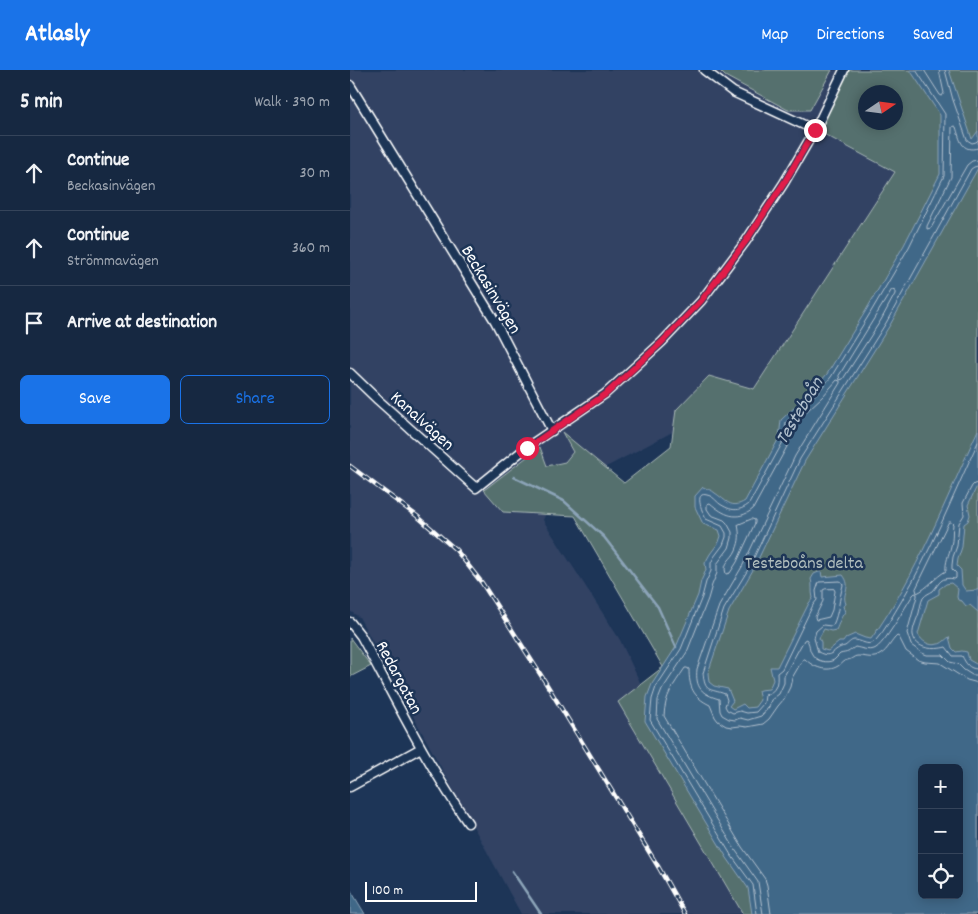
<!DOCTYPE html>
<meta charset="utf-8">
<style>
body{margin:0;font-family:Dekko,sans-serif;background:#23344c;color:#f1f3f6}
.controls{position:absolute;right:15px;bottom:15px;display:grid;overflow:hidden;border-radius:8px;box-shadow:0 2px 12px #0003}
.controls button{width:45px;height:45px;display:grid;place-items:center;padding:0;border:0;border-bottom:1px solid #35445a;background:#162841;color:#f1f3f6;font:25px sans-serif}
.compass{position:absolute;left:508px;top:15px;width:45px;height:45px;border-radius:50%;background:#162841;box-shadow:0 2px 12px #0003;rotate:77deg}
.scale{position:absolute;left:15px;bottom:12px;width:112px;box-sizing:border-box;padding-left:5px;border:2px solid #fff;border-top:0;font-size:14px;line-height:18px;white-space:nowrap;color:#fff;-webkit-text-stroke:4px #1d3557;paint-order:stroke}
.stop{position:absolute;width:15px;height:15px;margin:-11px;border:4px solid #e11d48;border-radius:50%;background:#fff}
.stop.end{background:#e11d48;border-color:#fff;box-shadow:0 1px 5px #0008}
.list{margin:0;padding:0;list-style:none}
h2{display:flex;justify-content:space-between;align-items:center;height:65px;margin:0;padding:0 20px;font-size:21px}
h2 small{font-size:16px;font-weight:400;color:#9ea6b1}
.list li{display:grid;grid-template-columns:32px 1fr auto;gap:15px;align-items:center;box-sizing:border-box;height:75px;padding:0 20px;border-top:1px solid #35445a}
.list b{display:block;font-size:19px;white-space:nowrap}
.list p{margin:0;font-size:16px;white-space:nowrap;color:#9ea6b1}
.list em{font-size:16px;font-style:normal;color:#9ea6b1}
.actions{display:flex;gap:10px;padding:15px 20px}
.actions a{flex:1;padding:11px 0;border:1px solid #1a73e8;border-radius:8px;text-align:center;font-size:18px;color:#1a73e8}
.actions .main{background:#1a73e8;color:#fff}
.icon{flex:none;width:28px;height:28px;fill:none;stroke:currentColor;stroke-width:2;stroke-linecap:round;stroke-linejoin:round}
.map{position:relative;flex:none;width:628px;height:844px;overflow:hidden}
header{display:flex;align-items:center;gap:30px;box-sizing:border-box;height:70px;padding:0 25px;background:#1a73e8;color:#fff}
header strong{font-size:24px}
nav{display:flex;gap:28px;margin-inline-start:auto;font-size:18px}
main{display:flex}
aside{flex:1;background:#162841}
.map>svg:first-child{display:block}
</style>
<header>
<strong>Atlasly</strong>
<nav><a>Map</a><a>Directions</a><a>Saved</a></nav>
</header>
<main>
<aside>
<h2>5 min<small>Walk · 390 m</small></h2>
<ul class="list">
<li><svg class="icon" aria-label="ahead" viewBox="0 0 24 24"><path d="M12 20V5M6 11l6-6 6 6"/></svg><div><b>Continue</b><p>Beckasinvägen</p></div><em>30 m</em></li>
<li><svg class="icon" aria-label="ahead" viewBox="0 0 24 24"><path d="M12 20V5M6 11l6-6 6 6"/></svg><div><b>Continue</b><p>Strömmavägen</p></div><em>360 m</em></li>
<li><svg class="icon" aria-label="arrive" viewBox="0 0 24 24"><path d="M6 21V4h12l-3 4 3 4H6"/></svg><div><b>Arrive at destination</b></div></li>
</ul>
<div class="actions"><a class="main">Save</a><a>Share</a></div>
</aside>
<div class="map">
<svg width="628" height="844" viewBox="0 0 628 844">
<rect width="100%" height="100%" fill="#1d3557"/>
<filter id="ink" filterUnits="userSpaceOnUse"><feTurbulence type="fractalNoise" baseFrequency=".02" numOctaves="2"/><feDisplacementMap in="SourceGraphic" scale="10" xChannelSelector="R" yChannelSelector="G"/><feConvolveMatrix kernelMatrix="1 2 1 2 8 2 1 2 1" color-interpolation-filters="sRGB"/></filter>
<g filter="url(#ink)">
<path fill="#304264" d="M0,0H501L468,61L545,102L404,319L260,395L208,417L193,450L270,570L297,627L403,844H171L9,547L0,541Z"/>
<path fill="#54706e" stroke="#aab8b6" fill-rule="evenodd" d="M369,0H482L460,40H438L375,6Z
M498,0H628V844H393L268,632L313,597L225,446L153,442L134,420L190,377L197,396L215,392L223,382L212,362L274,413L321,376L326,340L359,306L404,319L545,102L468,61ZM516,22H546V52H516ZM572,698H609V825H572Z
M0,568L21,596L0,607Z"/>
<path fill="#406788" stroke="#8ca4b8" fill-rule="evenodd" d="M560,0H599L622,69L628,61V98L540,255L455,391L403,500L379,541L358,603L359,612L364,616L378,619L383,631L379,636L383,639L393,634L397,638L405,637L410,630L408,621L410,620L419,619L423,610L420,597H427L459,533L463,528C461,521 463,515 461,509L464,504L471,501L472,507L493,505C503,518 491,522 496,534L493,536L495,542C490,548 489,554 486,560L481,561L474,559L469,568L471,572V579L478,581L489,572H493L496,568L505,564L515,568L521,569C567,505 595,431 628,360V414L618,435L620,445L618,451L614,454L612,477L608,489L607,496L611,500L612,515L616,521L627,520L628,519V542L620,535L616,536L612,531L608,530L607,527L608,519L601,513L596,514L589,519V524L578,530L568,564C571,571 580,577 588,574C592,574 596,569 599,567L602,578L606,582L612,581L617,582L619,590L628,595V844H402L398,818L377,788L295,651L297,627L302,614L326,577L348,525L351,511L356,500L355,493L360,484L369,472L371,466L369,460L353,454L345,437V426L353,417C357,419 362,420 365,423C376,430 381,440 395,431L429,368L431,350L465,318L477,304L515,242L554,175L590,104V45ZM572,698H609V825H572Z
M0,819L15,844H0Z"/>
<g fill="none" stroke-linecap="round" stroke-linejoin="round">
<path stroke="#b3c2cf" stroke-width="1" d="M574,0L590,25L592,26L594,23L589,0
M595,0L603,30L617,70L622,73L626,72L628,70
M628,78C611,83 610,69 606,57L604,56L602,57L601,107L577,156V159L581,158L617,95L622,91L628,90
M628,96L624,97L621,99L536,253L450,389L399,498L374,539L353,603C355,623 359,618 375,624L377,630L375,636L377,640L383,643L390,641L397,643L406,642L414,633L415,625C426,622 428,614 427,603L432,599L463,535L467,530L466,521L469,512L490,511L492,512L493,515C489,529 489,542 483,555L481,556L473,555L466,561L464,568L468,582C483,590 482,578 495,576C498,574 501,570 504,570C512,570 519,578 526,570C536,559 543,545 551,532C581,481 603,426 628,372
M542,220L545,221V224L531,250L493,309L490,310L489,306Z
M628,413L624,414L622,416L613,433L614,445L609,453L607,476L603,487L602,495V499L606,503V508L605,509C590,506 590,513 583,521C580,523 576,524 573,528C571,532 570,538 569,543C567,549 562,559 563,565C566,580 585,580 596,577L603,586H612C616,593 618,599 628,599
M402,449L405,450V453L387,492L380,503L376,504C372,492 382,490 386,480C390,471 390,464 388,455Z
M599,452H601L603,454C602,461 603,469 601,476C599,485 595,492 596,501C585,507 578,518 567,523L566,519Z
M484,519L485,521L482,540L479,547L466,550L465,547L473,531V520L475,519Z
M407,844L403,815L381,785L300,650L302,629L306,617L331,579L352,527L356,512L361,501V493L364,487L373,475L376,467V463L372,456L356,449C353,444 343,421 357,425C363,426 366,431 370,434C381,441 389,442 399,434L434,370L436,352L469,321L481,307L519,245L559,177L594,106L595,44L566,0
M413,844L408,812L386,781L307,649L308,630L312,620L337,582L358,529L362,515L367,503V494L379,478L382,468V462L377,453L374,450L361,445L357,439V434L360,433C374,445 387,452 403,439L439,373L442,355L473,326L487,310L490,311V313L445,386L393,495L369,536L347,599C345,618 352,624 369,629L370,641L372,645L379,649L385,650L390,648L398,650L411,646L419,637L421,630L429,624L434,613V606L454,570L456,569C461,575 458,578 462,584C465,591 477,594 484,590C486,588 488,586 490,584C493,583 496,583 498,582C500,581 503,578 505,577C511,578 518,581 524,579C534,576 556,535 563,525L565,523L567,524V526L557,563L561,575L572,583L577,585H593L600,592L608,594L614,600L622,605H628
M421,844L417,815L415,809L392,777L314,646C315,625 323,616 335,598H337L339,599C339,617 343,627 360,635L365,647L368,651L376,656L382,657L390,656L397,657L413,654L419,649L428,636L434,629L440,617L442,608L453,589H455C463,597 477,603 488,596C490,595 491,593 494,591C496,590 499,590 501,589C504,587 505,586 508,586C517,586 523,590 531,584C538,580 541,571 547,566L549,567L556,581L568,590L575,592L590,593L617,610L628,613"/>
<path stroke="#8ca4b8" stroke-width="2.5" d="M164,407L214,431L254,467L308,537L326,577
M162,801L191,844"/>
<defs>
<path id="street" d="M354,0L383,22L465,60
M0,15L145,251L202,361
M0,303L28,330L126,418L177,377L255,324L312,272L351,231L396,171L434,113L465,60L494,0
M0,552L11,566C45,629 77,694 118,753
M0,717L71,678"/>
</defs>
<use href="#street" stroke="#fff" stroke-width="11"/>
<use href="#street" stroke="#1d3557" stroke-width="8"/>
<defs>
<path id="rail" d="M0,396L67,446L106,480L132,513L194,610L309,798L335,844"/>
</defs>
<use href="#rail" stroke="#fff" stroke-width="4.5"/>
<use href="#rail" stroke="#1d3557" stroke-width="2.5" stroke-dasharray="8" stroke-linecap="butt"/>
</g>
</g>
<g fill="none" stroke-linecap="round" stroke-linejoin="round" filter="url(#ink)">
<path stroke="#e11d48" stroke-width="6" d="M177,378L256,324L312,272L351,231L396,171L434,113L465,60"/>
</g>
<g text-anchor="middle" stroke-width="5" stroke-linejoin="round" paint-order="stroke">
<g font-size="18" fill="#fff" stroke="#1d3557">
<text transform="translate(142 219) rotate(59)" y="6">Beckasinvägen</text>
<text transform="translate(73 350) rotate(42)" y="6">Kanalvägen</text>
<text transform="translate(50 607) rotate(62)" y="6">Redargatan</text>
</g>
<g font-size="18" fill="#b2bfbe" stroke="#1d3557">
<text x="454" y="498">Testeboåns delta</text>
</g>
<g font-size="19" font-style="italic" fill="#b3c2cf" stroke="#1d3557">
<text transform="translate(448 340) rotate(-59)" y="7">Testeboån</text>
</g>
</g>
</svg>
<div class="controls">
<button>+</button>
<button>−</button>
<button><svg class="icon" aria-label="locate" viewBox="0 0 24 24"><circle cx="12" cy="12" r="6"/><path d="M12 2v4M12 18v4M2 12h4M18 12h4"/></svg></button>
</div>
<svg class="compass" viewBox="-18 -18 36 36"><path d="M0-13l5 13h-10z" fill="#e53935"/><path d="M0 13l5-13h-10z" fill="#9ea6b1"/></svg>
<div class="scale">100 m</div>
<div class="stop" style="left:177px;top:378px"></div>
<div class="stop end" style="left:465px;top:60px"></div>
</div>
</main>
